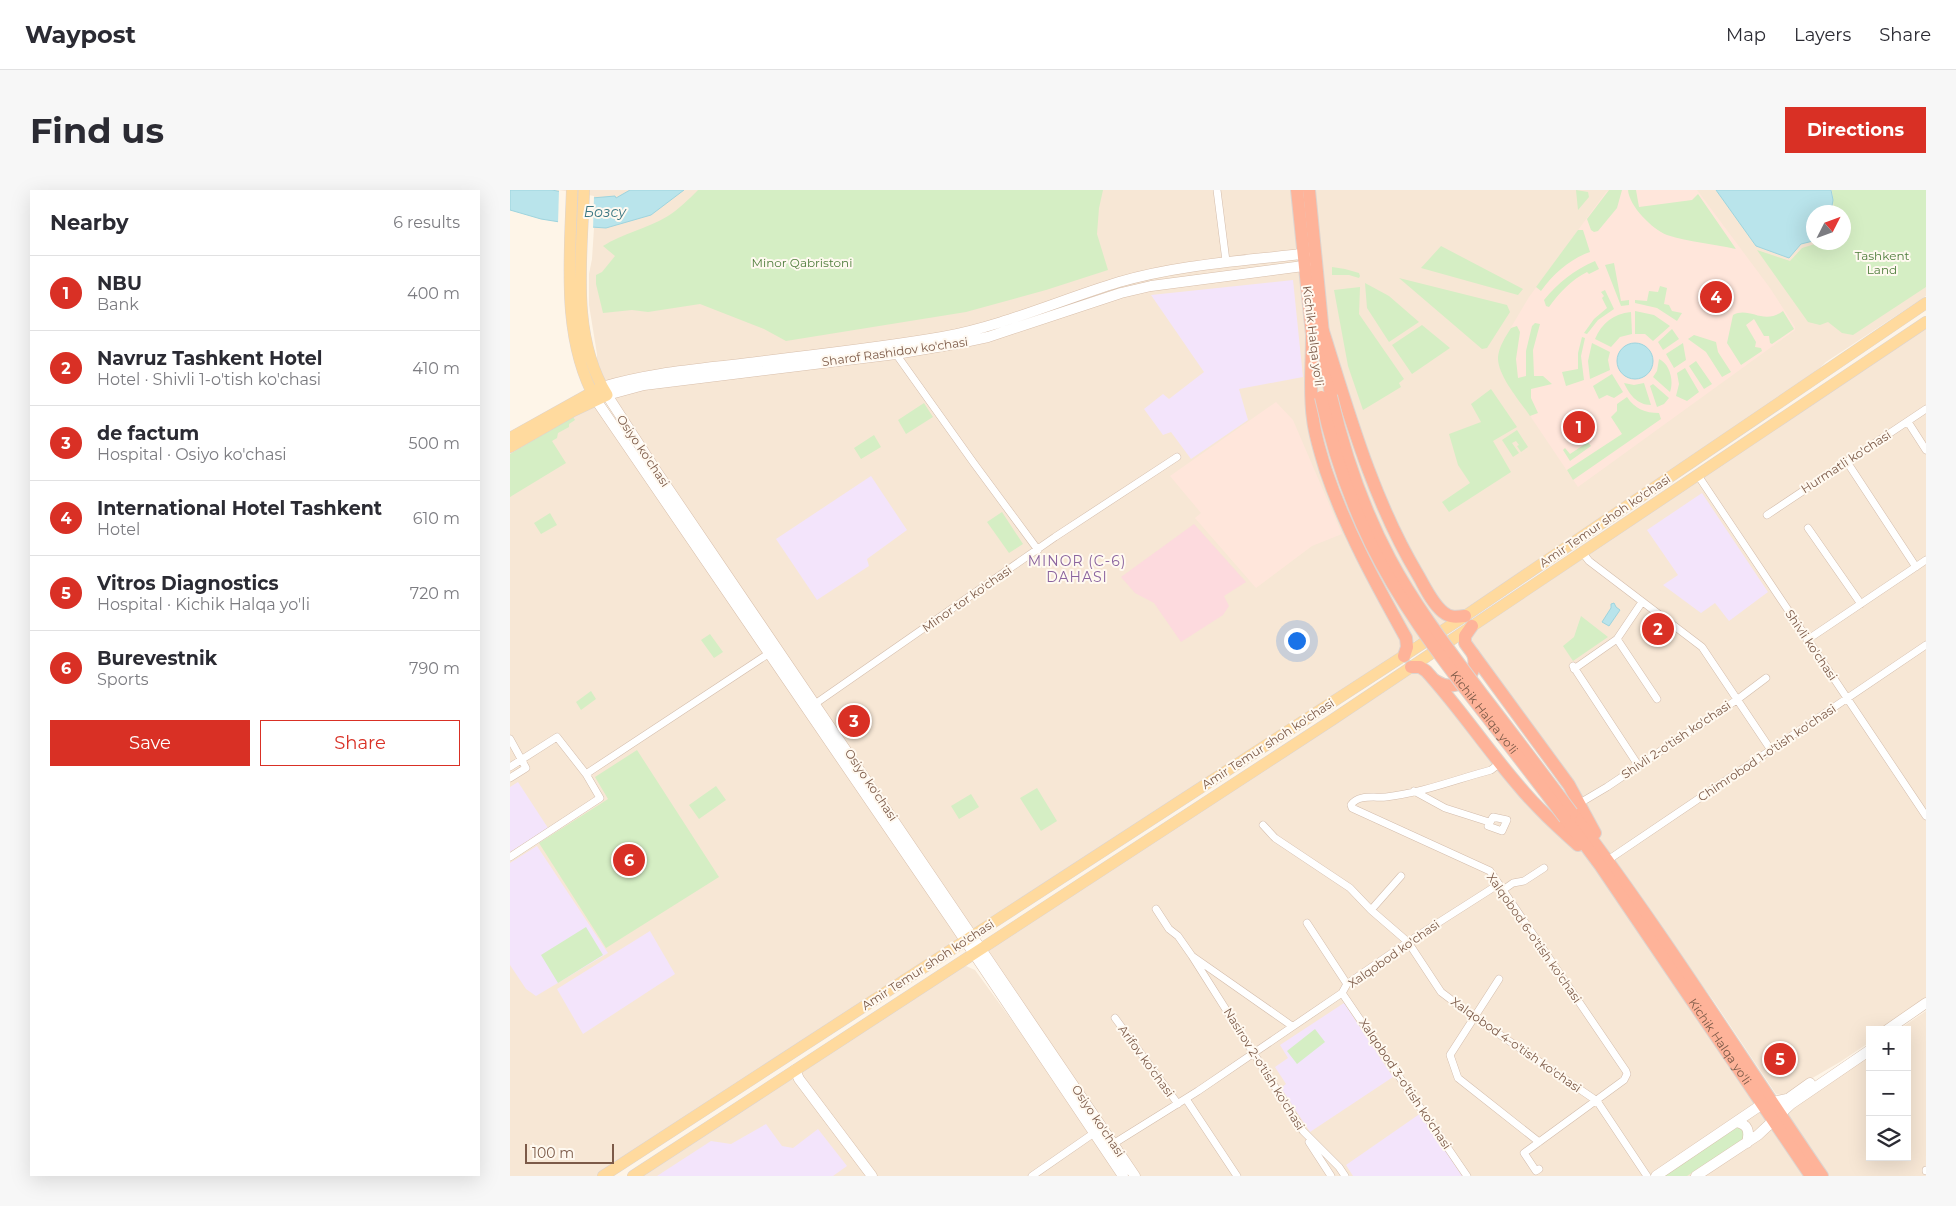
<!DOCTYPE html>
<meta charset="utf-8">
<style>
body{margin:0;font-family:Montserrat,sans-serif;background:#f7f7f7;color:#2b2b33}
.controls{position:absolute;right:15px;bottom:15px;display:grid;overflow:hidden;border-radius:0px;box-shadow:0 5px 20px #0002}
.controls button{width:45px;height:45px;display:grid;place-items:center;padding:0;border:0;border-bottom:1px solid #e1e1e2;background:#fff;color:#2b2b33;font:25px sans-serif}
.compass{position:absolute;left:1296px;top:15px;width:45px;height:45px;border-radius:50%;background:#fff;box-shadow:0 5px 20px #0002;rotate:48deg}
.scale{position:absolute;left:15px;bottom:12px;width:89px;box-sizing:border-box;padding-left:5px;border:2px solid #7c5a48;border-top:0;font-size:14px;line-height:18px;white-space:nowrap;color:#7c5a48;-webkit-text-stroke:4px #fff9f0;paint-order:stroke}
.you{position:absolute;left:786px;top:450px;width:18px;height:18px;margin:-12px;border:4px solid #fff;border-radius:50%;background:#1a73e8;box-shadow:0 0 0 8px #1a73e833}
.badge{display:grid;place-items:center;width:32px;height:32px;border-radius:50%;background:#d93025;color:#fff;font-size:16px;font-weight:700}
.pin{position:absolute;translate:-50% -50%;border:2px solid #fff;box-shadow:0 1px 5px #0006}
.list{margin:0;padding:0;list-style:none}
h2{display:flex;justify-content:space-between;align-items:center;height:65px;margin:0;padding:0 20px;font-size:21px}
h2 small{font-size:16px;font-weight:400;color:#7c7c81}
.list li{display:grid;grid-template-columns:32px 1fr auto;gap:15px;align-items:center;box-sizing:border-box;height:75px;padding:0 20px;border-top:1px solid #e1e1e2}
.list b{display:block;font-size:19px;white-space:nowrap}
.list p{margin:0;font-size:16px;white-space:nowrap;color:#7c7c81}
.list em{font-size:16px;font-style:normal;color:#7c7c81}
.actions{display:flex;gap:10px;padding:15px 20px}
.actions a{flex:1;padding:11px 0;border:1px solid #d93025;border-radius:0px;text-align:center;font-size:18px;color:#d93025}
.actions .main{background:#d93025;color:#fff}
.icon{flex:none;width:28px;height:28px;fill:none;stroke:currentColor;stroke-width:2;stroke-linecap:round;stroke-linejoin:round}
.map{position:relative;flex:none;width:1416px;height:986px;overflow:hidden;border-radius:0px}
header{display:flex;align-items:center;gap:30px;box-sizing:border-box;height:70px;padding:0 25px;background:#fff;border-bottom:1px solid #e1e1e2}
header strong{font-size:24px}
nav{display:flex;gap:28px;margin-inline-start:auto;font-size:18px}
.intro{display:flex;align-items:center;justify-content:space-between;box-sizing:border-box;height:120px;padding:0 30px}
h1{margin:0;font-size:35px}
.button{padding:12px 22px;border-radius:0px;background:#d93025;color:#fff;font-size:18px;font-weight:700}
main{display:flex;gap:30px;padding:0 30px}
aside{flex:1;background:#fff;border-radius:0px;box-shadow:0 5px 20px #0002}
.map>svg:first-child{display:block}
</style>
<header>
<strong>Waypost</strong>
<nav><a>Map</a><a>Layers</a><a>Share</a></nav>
</header>
<div class="intro"><h1>Find us</h1><a class="button">Directions</a></div>
<main>
<aside>
<h2>Nearby<small>6 results</small></h2>
<ul class="list">
<li><span class="badge">1</span><div><b>NBU</b><p>Bank</p></div><em>400 m</em></li>
<li><span class="badge">2</span><div><b>Navruz Tashkent Hotel</b><p>Hotel · Shivli 1-o'tish ko'chasi</p></div><em>410 m</em></li>
<li><span class="badge">3</span><div><b>de factum</b><p>Hospital · Osiyo ko'chasi</p></div><em>500 m</em></li>
<li><span class="badge">4</span><div><b>International Hotel Tashkent</b><p>Hotel</p></div><em>610 m</em></li>
<li><span class="badge">5</span><div><b>Vitros Diagnostics</b><p>Hospital · Kichik Halqa yo'li</p></div><em>720 m</em></li>
<li><span class="badge">6</span><div><b>Burevestnik</b><p>Sports</p></div><em>790 m</em></li>
</ul>
<div class="actions"><a class="main">Save</a><a>Share</a></div>
</aside>
<div class="map">
<svg width="1416" height="986" viewBox="0 0 1416 986">
<rect width="100%" height="100%" fill="#fef5e8"/>
<path fill="#f7e7d5" fill-rule="evenodd" d="M32,0H1416V106L1316,172L1283,203L955,426L897,455L896,461L463,746L145,279L87,177V164L79,115V84L82,69L84,38L118,19L82,7ZM1304,22H1334V52H1304Z
M1416,137V811L1377,840H1360V852L1330,872L1273,905H1270L1266,904L1203,810L1098,670L1072,616L1066,595L960,450L961,446L965,441Z
M86,210L455,751L93,986H0V257Z
M905,477L988,570L1090,675L1301,986H625L471,758Z
M456,776L465,780L584,943L613,986H123L451,777Z
M1416,821V986H1312L1270,925L1360,860V967H1397V840H1388Z"/>
<path fill="#ffe6db" d="M1099,0H1187L1260,98L1285,137V140L1068,297L992,184L989,176L988,168L993,151L1019,107L1096,2Z
M766,212L783,230L832,344L802,356L746,398L685,328L691,323L660,286Z"/>
<path fill="#f3e4fb" d="M783,90L793,187L729,199L738,230L681,269L661,242L653,245L634,219L653,204L659,209L694,182L641,105Z
M361,286L397,340L357,369L359,376L307,410L266,349Z
M1192,303L1258,402L1219,431L1205,413L1191,423L1153,395L1168,385L1137,340Z
M8,592L38,638L0,662V597Z
M27,656L98,763L26,806L16,799L0,775V673Z
M140,741L165,784L73,844L47,799Z
M834,813L883,887L800,942L771,898L776,894L765,877L778,868L770,855Z
M911,923L952,986H843L836,975Z
M256,934L272,956L283,958L308,939L337,976L323,986H147L201,951L221,954Z"/>
<path fill="#fddade" d="M684,334L736,392L714,406L719,416L713,425L671,452L644,413L625,403L611,387Z"/>
<path fill="#d5eec4" d="M188,0H593L589,18L587,44L598,80L536,100L456,122L276,151L254,139L190,114L138,122L122,120L93,123L86,94V85L92,82L105,66L93,56C113,43 137,39 158,26C169,19 179,9 188,0Z
M1066,0L1078,2L1079,7L1068,20Z
M1099,0H1112L1107,18L1088,41L1084,42L1081,40L1077,29Z
M1118,0H1126L1129,17L1182,10L1188,4L1226,59C1204,54 1179,52 1157,45C1142,39 1119,16 1118,0Z
M1322,0H1416V97L1343,145L1332,143L1318,132L1310,135L1298,132L1247,60L1280,71L1292,58L1308,53L1334,52V22H1324Z
M1068,40H1073L1080,62C1060,69 1044,83 1031,101L1026,97Z
M931,56L1013,99L1008,105L911,78Z
M1085,71L1089,79L1079,84L1077,82C1061,90 1050,102 1039,117L1036,116L1034,110C1048,93 1064,80 1085,71Z
M1104,73L1111,111L1119,110V115L1111,116L1095,75Z
M822,77L835,79L849,83L850,86L849,88L839,85H822Z
M889,88L997,115L1000,122L977,158L972,159Z
M855,93L879,106L909,132L879,152L857,118Z
M1150,96L1157,98L1154,114L1159,115L1162,121L1172,123L1167,131L1147,118L1125,113V110L1137,111L1139,101L1148,102Z
M850,97L849,124L894,189L889,193L891,197L853,220L838,176L824,100Z
M1095,100L1104,119L1088,130L1077,144L1074,143L1084,129L1097,118L1092,108L1094,106L1091,102Z
M1125,121L1144,125L1160,136L1143,151L1135,144H1125Z
M1273,121L1284,139L1262,154L1260,153L1259,146H1254L1244,129L1236,135L1246,152L1245,157L1251,158L1252,161L1231,175L1217,153L1223,125C1240,116 1253,136 1273,121Z
M1121,122L1122,144L1110,147L1101,157L1085,149C1092,133 1103,124 1121,122Z
M1025,133L1030,134L1023,160L1024,186H1033L1042,194L1021,199V208L1028,223L1020,226C1010,211 987,185 988,167C989,157 995,147 1001,138L1007,136L1010,142L1006,169L1008,188L1016,186V161L1022,136Z
M912,135L940,158L902,184L882,155Z
M1162,139L1169,149L1153,160L1148,152Z
M1184,145L1206,152L1208,162L1221,182L1212,187L1196,162L1178,149Z
M1072,147L1075,148L1071,166L1074,190L1056,196L1052,182L1068,179V163Z
M1082,153L1100,162L1098,170L1100,180L1080,189L1078,171Z
M1173,153L1176,170L1164,178L1156,164Z
M1149,169C1160,174 1164,191 1160,202L1143,187L1147,181Z
M1186,171L1202,194L1194,199L1179,176Z
M1175,178L1189,202L1177,211L1166,206L1169,194L1167,183Z
M1102,184L1113,202L1104,208L1097,205L1089,209L1083,196Z
M1114,193L1124,195L1134,193L1141,215C1127,215 1119,204 1114,193Z
M1143,194L1159,208L1154,214L1147,217L1140,196Z
M981,199L1007,237L983,251L1001,282L939,322L932,312L960,293L948,275L939,244L971,232L961,214Z
M1117,207C1125,219 1135,223 1149,223L1151,229L1063,290L1057,280L1112,244L1101,227L1107,221V214Z
M414,213L423,227L396,244L388,230Z
M63,227L65,230L59,234V237L48,243L47,248L42,251L56,273L0,307V264Z
M1007,240L1018,257L1011,262L1007,256L1009,255L1006,251L1002,253L1009,263L1003,267L992,250Z
M364,245L371,257L351,269L344,258Z
M1078,252L1081,256L1060,271L1053,260L1055,258L1060,264Z
M492,322L513,354L499,363L477,332Z
M40,323L47,335L31,344L24,333Z
M1071,426L1098,447L1063,471L1053,456L1064,447Z
M200,444L213,462L204,468L191,450Z
M81,501L86,509L71,520L66,512Z
M127,560L209,687L96,758L29,653L98,609L85,587Z
M206,596L216,610L189,629L179,615Z
M527,598L547,631L531,641L510,608Z
M461,604L469,617L449,629L441,616Z
M76,737L93,765L48,793L31,765Z
M805,839L815,852L787,874L777,861Z
M1225,937H1230L1235,944L1233,949L1177,986H1153Z"/>
<path fill="#b9e4eb" stroke="#9ed4de" d="M0,0H42L82,8L105,6L106,8L120,0H174L141,25L96,38L81,37L31,29L0,20Z
M1206,0H1321L1323,10L1321,22H1304L1303,51L1291,54L1279,68L1246,56Z
M1107 171a18 18 0 1 1 36 0a18 18 0 1 1-36 0Z
M1104,413L1106,417L1110,420L1099,436L1092,432L1101,418V414Z"/>
<path fill="#fef5e8" d="M49,0L84,6L83,40L48,34Z"/>
<g fill="none" stroke-linecap="round" stroke-linejoin="round">
<defs>
<path id="street" d="M707,0L716,71
M386,164L463,272L528,360
M1398,232L1416,260
M1337,272L1406,377
M1187,284L1416,626
M1257,325L1416,219
M1298,338L1351,414
M1072,362L1079,371L1192,457L1261,560
M1107,449L1147,509
M1297,450L1416,370
M1063,476L1128,575
M1064,479L1107,449L1132,412
M302,516L545,347L667,267
M0,549L16,578L0,588
M990,573L981,580C947,589 912,603 876,607C865,608 848,604 841,615L842,618L980,681L1116,881L1117,884L1114,890L1014,963L1026,981L1029,979
M0,577L47,547L76,584L90,608L0,667
M76,584L261,462
M904,601L935,618L979,632
M1070,613L1097,597L1228,509L1256,488
M983,627L997,630L992,641L978,636Z
M753,635L765,648L840,698L861,720L898,752L931,802L964,827L1087,911L1137,986
M1098,670L1416,455
M993,700L1003,693L1014,691L1034,678
M646,719L659,739L668,746L682,766L782,836
M861,720L891,686
M797,733L837,794
M682,766L793,941L829,977L835,986
M989,789L940,865L948,888L1029,952
M832,803L957,986
M605,828L668,914
M676,909L727,986
M799,952L821,986
M603,954L688,901L832,803L837,794L898,752L989,694
M1416,980V981
M522,986L584,943"/>
<path id="secondary" d="M92,197C135,184 178,180 222,175C292,166 363,159 432,147C493,136 550,110 609,92C671,74 735,71 799,63
M86,210L444,734L613,986
M1377,840L1416,813
M285,880L289,889L362,986
M1272,913L1300,893
M1226,932C1238,934 1240,941 1237,953
M625,986L145,279L97,205L134,195L386,164L445,154L478,147L611,103L641,96L801,75
M1146,986L1251,915L1276,909
M1186,986L1248,945L1281,914L1360,860"/>
<path id="primary" d="M62,0C60,68 51,148 86,210
M0,248L88,199
M0,257L63,221L97,205C60,145 72,67 74,0
M93,986L955,426L1416,113
M123,986L822,530L1416,132"/>
<g id="highway">
<path d="M787,0L803,154"/>
<path d="M799,0L816,174L821,206"/>
<path d="M813,141C839,224 863,310 908,385C915,397 922,413 933,422C940,428 947,427 955,426"/>
<path d="M802,146C802,173 799,202 803,229C805,247 811,264 816,281C836,340 866,394 896,448L897,457L894,466"/>
<path d="M962,436L955,446V453L1059,595L1085,643"/>
<path d="M901,477H910L916,481C949,517 976,558 1008,595C1026,617 1047,636 1068,655"/>
<path d="M926,491C944,504 971,487 963,464"/>
<path d="M1062,623C1151,740 1229,865 1312,986"/>
<path id="s1" d="M1055,628L1090,675L1301,986"/>
</g>
</defs>
<use href="#street" stroke="#d3bcab" stroke-width="8"/>
<use href="#secondary" stroke="#d8bfab" stroke-width="11"/>
<use href="#primary" stroke="#ddd4cf" stroke-width="12"/>
<use href="#highway" stroke="#ddd4cf" stroke-width="14"/>
<use href="#street" stroke="#fff" stroke-width="7"/>
<use href="#secondary" stroke="#fff" stroke-width="10"/>
<use href="#primary" stroke="#ffda9e" stroke-width="11"/>
<use href="#highway" stroke="#feb399" stroke-width="12"/>
<defs>
<g id="highway-bridge">
<path d="M821,206C834,262 852,317 880,369C905,416 939,460 971,503C1002,543 1032,583 1062,623"/>
<path id="s2" d="M811,207C822,258 838,306 861,354C889,411 928,464 967,514C997,552 1026,590 1055,628"/>
</g>
</defs>
<use href="#highway-bridge" stroke="#ddd4cf" stroke-width="14" stroke-linecap="butt"/>
<use href="#highway-bridge" stroke="#feb399" stroke-width="12"/>
</g>
<g text-anchor="middle" stroke-width="4" stroke-linejoin="round" paint-order="stroke">
<g font-size="12" fill="#4f7d3c" stroke="#fff9f0">
<text x="1372" y="70">Tashkent<tspan x="1372" dy="14">Land</tspan></text>
<text x="292" y="77">Minor Qabristoni</text>
</g>
<g font-size="12" fill="#7c5a48" stroke="#fff9f0">
<text transform="translate(803 146) rotate(83)" y="4">Kichik Halqa yo'li</text>
<text transform="translate(385 162) rotate(-8)" y="4">Sharof Rashidov ko'chasi</text>
<text transform="translate(133 261) rotate(56)" y="4">Osiyo ko'chasi</text>
<text transform="translate(1336 272) rotate(-33)" y="4">Hurmatli ko'chasi</text>
<text transform="translate(1095 331) rotate(-34)" y="4">Amir Temur shoh ko'chasi</text>
<text transform="translate(457 409) rotate(-35)" y="4">Minor tor ko'chasi</text>
<text transform="translate(1301 455) rotate(56)" y="4">Shivli ko'chasi</text>
<text dy="4" stroke="none"><textPath href="#s2" startOffset="359">Kichik Halqa yo'li</textPath></text>
<text transform="translate(1166 550) rotate(-34)" y="4">Shivli 2-o'tish ko'chasi</text>
<text transform="translate(758 554) rotate(-33)" y="4">Amir Temur shoh ko'chasi</text>
<text transform="translate(1257 563) rotate(-34)" y="4">Chimrobod 1-o'tish ko'chasi</text>
<text transform="translate(361 595) rotate(56)" y="4">Osiyo ko'chasi</text>
<text transform="translate(1024 748) rotate(55)" y="4">Xalqobod 6-o'tish ko'chasi</text>
<text transform="translate(884 764) rotate(-35)" y="4">Xalqobod ko'chasi</text>
<text transform="translate(418 775) rotate(-33)" y="4">Amir Temur shoh ko'chasi</text>
<text dy="4" stroke="none"><textPath href="#s1" startOffset="272">Kichik Halqa yo'li</textPath></text>
<text transform="translate(1006 855) rotate(35)" y="4">Xalqobod 4-o'tish ko'chasi</text>
<text transform="translate(636 871) rotate(54)" y="4">Arifov ko‘chasi</text>
<text transform="translate(754 879) rotate(58)" y="4">Nasirov 2-o'tish ko'chasi</text>
<text transform="translate(895 894) rotate(56)" y="4">Xalqobod 3-o'tish ko'chasi</text>
<text transform="translate(588 931) rotate(56)" y="4">Osiyo ko'chasi</text>
</g>
<g font-size="14" font-style="italic" fill="#3a7682" stroke="#fff9f0">
<text x="95" y="27">Бозсу</text>
</g>
<g font-size="14" letter-spacing="1" fill="#8b649f" stroke="#fff9f0">
<text x="567" y="376">MINOR (C-6)<tspan x="567" dy="16">DAHASI</tspan></text>
</g>
</g>
</svg>
<div class="controls">
<button>+</button>
<button>−</button>
<button><svg class="icon" aria-label="layers" viewBox="0 0 24 24"><path d="M12 4l9 5-9 5-9-5zM3 14l9 5 9-5"/></svg></button>
</div>
<svg class="compass" viewBox="-18 -18 36 36"><path d="M0-13l5 13h-10z" fill="#e53935"/><path d="M0 13l5-13h-10z" fill="#7c7c81"/></svg>
<div class="scale">100 m</div>
<div class="you"></div>
<div class="pin badge" style="left:1069px;top:237px">1</div>
<div class="pin badge" style="left:1148px;top:439px">2</div>
<div class="pin badge" style="left:344px;top:531px">3</div>
<div class="pin badge" style="left:1206px;top:107px">4</div>
<div class="pin badge" style="left:1270px;top:869px">5</div>
<div class="pin badge" style="left:119px;top:670px">6</div>
</div>
</main>
